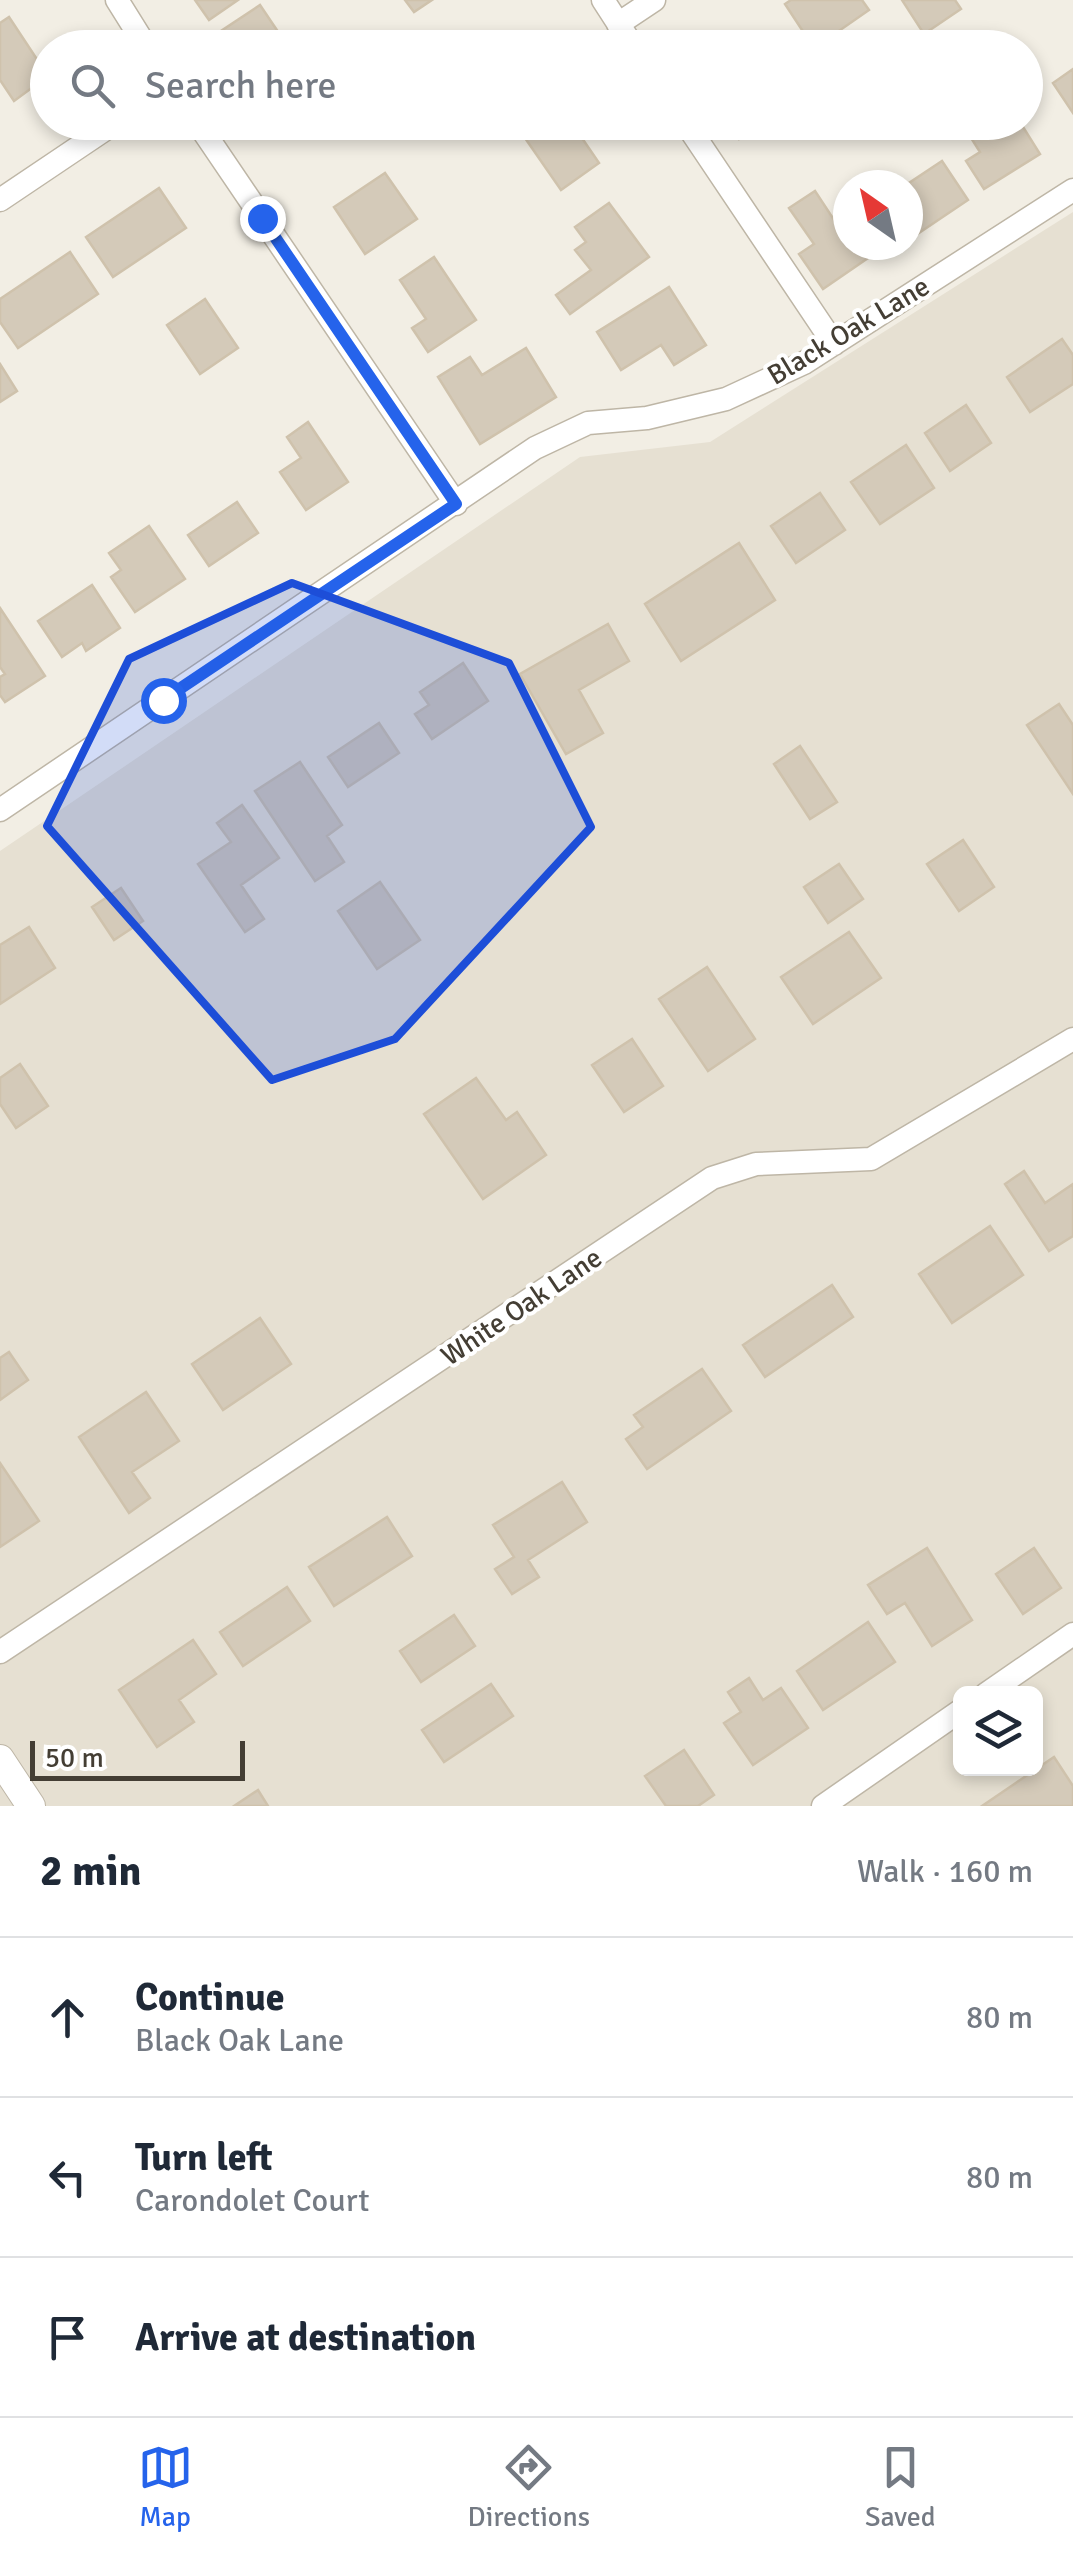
<!DOCTYPE html>
<meta charset="utf-8">
<style>
body{margin:0;font-family:Signika,sans-serif;background:#f6f6f7;color:#1f2937}
.controls{position:absolute;right:30px;bottom:30px;display:grid;overflow:hidden;border-radius:15px;box-shadow:0 5px 15px #0003}
.controls button{width:90px;height:90px;display:grid;place-items:center;padding:0;border:0;border-bottom:2px solid #e0e1e3;background:#fff;color:#1f2937;font:50px sans-serif}
.compass{position:absolute;left:833px;top:170px;width:90px;height:90px;border-radius:50%;background:#fff;box-shadow:0 5px 15px #0003;rotate:326deg}
.scale{position:absolute;left:30px;bottom:25px;width:215px;box-sizing:border-box;padding-left:10px;border:5px solid #443e34;border-top:0;font-size:28px;line-height:35px;white-space:nowrap;color:#443e34;-webkit-text-stroke:8px #fff;paint-order:stroke}
.stop{position:absolute;width:30px;height:30px;margin:-22px;border:8px solid #2563eb;border-radius:50%;background:#fff}
.stop.end{background:#2563eb;border-color:#fff;box-shadow:0 2px 10px #0008}
.list{margin:0;padding:0;list-style:none}
h2{display:flex;justify-content:space-between;align-items:center;height:130px;margin:0;padding:0 40px;font-size:42px}
h2 small{font-size:32px;font-weight:400;color:#747a83}
.list li{display:grid;grid-template-columns:65px 1fr auto;gap:30px;align-items:center;box-sizing:border-box;height:160px;padding:0 40px;border-top:2px solid #e0e1e3}
.list b{display:block;font-size:38px;white-space:nowrap}
.list p{margin:0;font-size:32px;white-space:nowrap;color:#747a83}
.list em{font-size:32px;font-style:normal;color:#747a83}
.icon{flex:none;width:55px;height:55px;fill:none;stroke:currentColor;stroke-width:2;stroke-linecap:round;stroke-linejoin:round}
.map{position:relative;flex:none;width:1073px;height:1806px;overflow:hidden}
.search{position:absolute;background:#fff;box-shadow:0 5px 15px #0003;left:30px;right:30px;top:30px;height:110px;display:flex;align-items:center;gap:25px;box-sizing:border-box;padding:0 35px;border-radius:55px;color:#747a83;font-size:38px}
.sheet{height:610px;background:#fff}
nav{display:flex;justify-content:space-around;align-items:center;box-sizing:border-box;height:140px;border-top:2px solid #e0e1e3;background:#fff;font-size:28px;color:#747a83}
nav a{display:grid;justify-items:center;gap:5px}
nav .on{color:#2563eb}
.map>svg:first-child{display:block}
</style>
<div class="map">
<svg width="1073" height="1806" viewBox="0 0 1073 1806">
<rect width="100%" height="100%" fill="#f2eee4"/>
<path fill="#e6e0d2" fill-rule="evenodd" d="M1073,212V1806H0V851L580,457L710,442ZM960,1694H1036V1768H960Z"/>
<path fill="#d4cab9" stroke="#cfc2ac" stroke-width="2.5" d="M195,0H238L209,20Z
M405,0H432L414,12Z
M791,0H862L869,10L833,35L842,48H795L808,39L785,4Z
M902,0H955L961,9L924,34Z
M260,5L289,48H227L218,33Z
M9,17L48,76L14,101L0,80V23Z
M1073,69V113L1053,83Z
M547,122H571L599,163L561,190L525,138Z
M728,122H764L739,139Z
M961,122H992L998,131L1020,122L1040,154L984,189L966,161L980,152Z
M942,161L968,200L910,239L906,185Z
M385,173L417,219L365,254L334,207Z
M159,188L186,228L113,277L86,237Z
M815,191L838,226L848,219V245H887L823,289L799,254L814,244L789,208Z
M609,203L649,257L570,314L556,295L591,270L575,250L586,242L575,227Z
M70,252L98,294L18,348L0,322V299Z
M434,257L476,320L428,352L412,328L426,319L400,280Z
M669,287L706,345L674,365L661,345L621,370L597,332Z
M205,299L238,348L200,374L167,325Z
M1062,339L1073,355V384L1030,412L1007,377Z
M526,348L556,397L480,444L438,377L470,357L482,375Z
M0,364L17,391L0,402Z
M966,405L991,443L950,471L925,433Z
M308,422L348,482L306,510L280,472L301,458L287,437Z
M906,445L934,488L880,524L851,482Z
M820,493L845,530L796,563L771,526Z
M237,502L258,533L209,566L188,535Z
M149,526L185,579L135,612L111,577L121,570L109,553Z
M739,543L775,600L681,661L645,604Z
M92,585L120,628L86,651L82,643L62,657L38,621Z
M0,608L45,676L5,702L0,695V677L5,674L0,667Z
M608,624L629,661L579,690L603,733L566,754L520,674Z
M463,663L488,701L432,739L415,714L429,705L420,692Z
M1059,704L1073,725V794L1027,725Z
M379,723L399,753L348,787L328,757Z
M800,746L837,802L810,819L774,764Z
M300,762L342,825L327,836L344,862L315,881L255,791Z
M242,805L279,858L241,885L264,919L245,932L198,864L231,842L217,823Z
M963,840L994,887L959,911L927,864Z
M839,864L863,899L828,923L804,887Z
M380,882L420,940L377,969L338,911Z
M121,888L143,921L114,940L92,907Z
M29,927L55,968L0,1004V945Z
M849,932L881,978L813,1024L781,977Z
M707,967L755,1039L708,1071L659,999Z
M632,1039L663,1086L624,1112L592,1065Z
M20,1064L48,1106L16,1128L0,1104V1078Z
M476,1078L506,1120L517,1112L546,1155L483,1199L424,1114Z
M1024,1171L1045,1203L1073,1184V1236L1049,1251L1005,1184Z
M990,1226L1023,1275L952,1323L919,1274Z
M832,1285L853,1317L765,1377L743,1345Z
M260,1318L291,1364L223,1410L192,1364Z
M9,1352L28,1380L0,1400V1358Z
M702,1369L731,1411L647,1469L626,1439L643,1427L634,1415Z
M146,1392L179,1441L132,1472L150,1498L129,1513L79,1437Z
M0,1463L39,1521L0,1547Z
M562,1482L587,1522L528,1560L539,1577L512,1594L495,1569L514,1557L493,1525Z
M387,1517L412,1556L334,1606L309,1567Z
M927,1548L972,1620L932,1646L905,1603L887,1614L868,1585Z
M1034,1548L1061,1588L1023,1614L996,1574Z
M287,1587L310,1621L243,1666L220,1632Z
M454,1615L475,1646L421,1682L400,1651Z
M868,1622L895,1662L823,1710L797,1671Z
M193,1640L216,1674L179,1700L194,1722L157,1747L119,1690Z
M749,1678L763,1700L781,1688L808,1728L753,1765L724,1723L741,1712L728,1692Z
M491,1684L513,1716L444,1762L422,1730Z
M684,1750L714,1795L698,1806H666L645,1776Z
M1054,1757L1073,1786V1806H982Z
M258,1790L268,1806H234Z"/>
<g fill="none" stroke-linecap="round" stroke-linejoin="round">
<defs>
<path id="minor" d="M117,0L147,48
M603,0L634,48
M618,24L654,0
M197,122L456,504
M685,122L834,344
M0,200L116,122
M0,810L535,448L588,423L647,418L726,399L804,363L1073,190
M0,1652L712,1178L756,1164L871,1159L1073,1039
M986,1694L1073,1634
M823,1806L960,1711"/>
<path id="tertiary" d="M0,1759L31,1806"/>
</defs>
<use href="#minor" stroke="#beb6a6" stroke-width="25"/>
<use href="#tertiary" stroke="#beb6a6" stroke-width="30"/>
<use href="#minor" stroke="#fff" stroke-width="22"/>
<use href="#tertiary" stroke="#fff" stroke-width="28"/>
</g>
<g fill="none" stroke-linecap="round" stroke-linejoin="round">
<path stroke="#2563eb" stroke-width="12" d="M163,700L456,504L262,218"/>
</g>
<path fill="#1d4ed8" fill-opacity="0.2" stroke="#1d4ed8" stroke-width="8" stroke-linejoin="round" d="M292,583L509,663L591,827L395,1039L272,1080L47,826L129,659Z"/>
<g text-anchor="middle" stroke-width="8" stroke-linejoin="round" paint-order="stroke">
<g font-size="28" fill="#443e34" stroke="#fff">
<text transform="translate(848 330) rotate(-31)" y="10">Black Oak Lane</text>
<text transform="translate(521 1306) rotate(-34)" y="10">White Oak Lane</text>
</g>
</g>
</svg>
<div class="controls">
<button><svg class="icon" aria-label="layers" viewBox="0 0 24 24"><path d="M12 4l9 5-9 5-9-5zM3 14l9 5 9-5"/></svg></button>
</div>
<svg class="compass" viewBox="-18 -18 36 36"><path d="M0-13l5 13h-10z" fill="#e53935"/><path d="M0 13l5-13h-10z" fill="#747a83"/></svg>
<div class="scale">50 m</div>
<div class="stop" style="left:163px;top:700px"></div>
<div class="stop end" style="left:262px;top:218px"></div>
<div class="search"><svg class="icon" aria-label="search" viewBox="0 0 24 24"><circle cx="10" cy="10" r="6"/><path d="M15 15l6 6"/></svg>Search here</div>
</div>
<section class="sheet">
<h2>2 min<small>Walk · 160 m</small></h2>
<ul class="list">
<li><svg class="icon" aria-label="ahead" viewBox="0 0 24 24"><path d="M12 20V5M6 11l6-6 6 6"/></svg><div><b>Continue</b><p>Black Oak Lane</p></div><em>80 m</em></li>
<li><svg class="icon" aria-label="left" viewBox="0 0 24 24"><path d="M17 20v-9H6M10 6l-5 5 5 5"/></svg><div><b>Turn left</b><p>Carondolet Court</p></div><em>80 m</em></li>
<li><svg class="icon" aria-label="arrive" viewBox="0 0 24 24"><path d="M6 21V4h12l-3 4 3 4H6"/></svg><div><b>Arrive at destination</b></div></li>
</ul>
</section>
<nav>
<a class="on"><svg class="icon" aria-label="map" viewBox="0 0 24 24"><path d="M3 6l6-2 6 2 6-2v14l-6 2-6-2-6 2zM9 4v14M15 6v14"/></svg>Map</a>
<a><svg class="icon" aria-label="directions" viewBox="0 0 24 24"><path d="M12 3l9 9-9 9-9-9zM9 14v-3h6M13 9l2 2-2 2"/></svg>Directions</a>
<a><svg class="icon" aria-label="saved" viewBox="0 0 24 24"><path d="M7 4h10v16l-5-4-5 4z"/></svg>Saved</a>
</nav>
